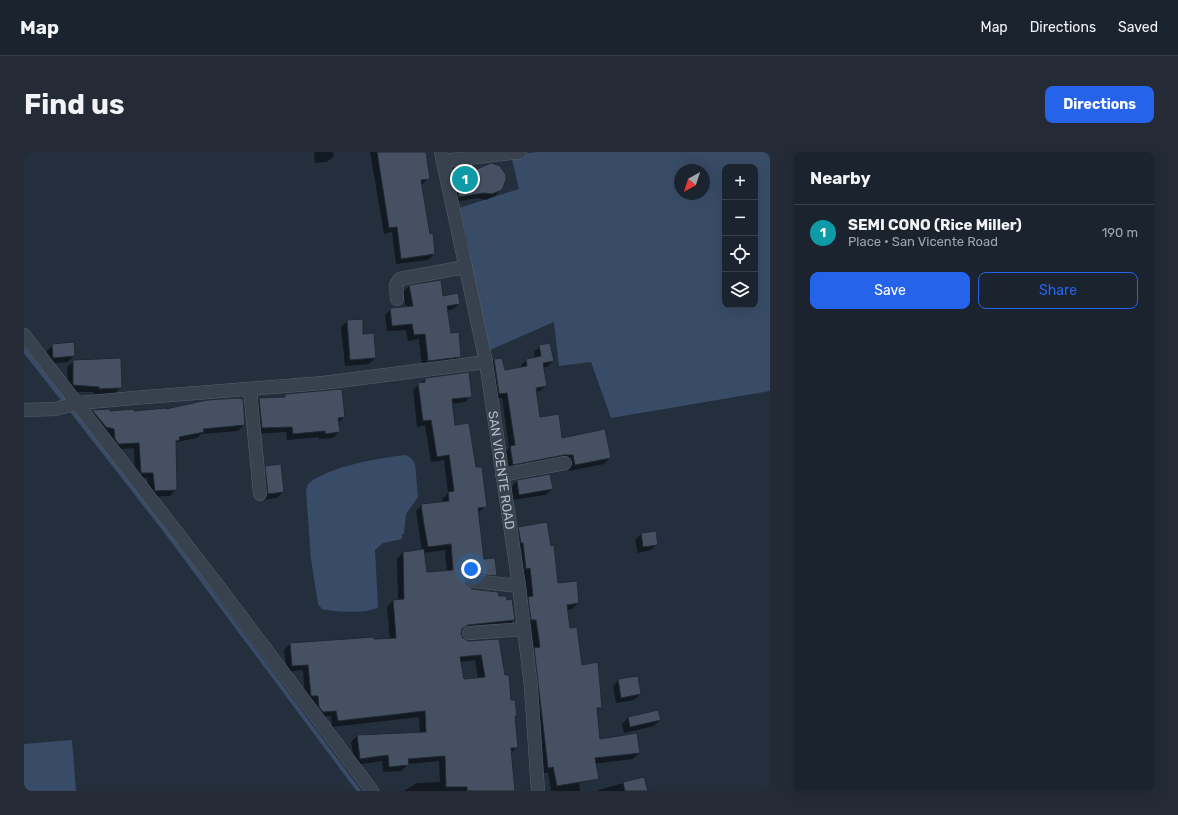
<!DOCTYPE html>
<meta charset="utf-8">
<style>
body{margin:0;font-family:Rubik,sans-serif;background:#242b36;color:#f1f3f6}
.controls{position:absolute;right:12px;top:12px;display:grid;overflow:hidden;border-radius:8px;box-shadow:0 4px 16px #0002}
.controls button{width:36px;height:36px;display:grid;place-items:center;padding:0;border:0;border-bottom:1px solid #39404a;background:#1b232e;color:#f1f3f6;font:20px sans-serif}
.compass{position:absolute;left:650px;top:12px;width:36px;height:36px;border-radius:50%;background:#1b232e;box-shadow:0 4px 16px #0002;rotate:219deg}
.you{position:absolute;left:447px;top:417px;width:14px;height:14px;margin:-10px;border:3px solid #fff;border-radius:50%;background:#1a73e8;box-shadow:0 0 0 6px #1a73e833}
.badge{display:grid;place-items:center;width:26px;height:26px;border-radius:50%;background:#2563eb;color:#fff;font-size:13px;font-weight:700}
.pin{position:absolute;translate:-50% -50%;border:2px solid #fff;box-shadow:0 1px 4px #0006}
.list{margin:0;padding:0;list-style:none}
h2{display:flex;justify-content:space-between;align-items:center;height:52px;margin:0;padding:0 16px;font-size:17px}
h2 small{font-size:13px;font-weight:400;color:#a0a4aa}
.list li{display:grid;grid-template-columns:26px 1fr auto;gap:12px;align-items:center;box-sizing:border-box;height:56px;padding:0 16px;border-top:1px solid #39404a}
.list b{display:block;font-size:15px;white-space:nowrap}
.list p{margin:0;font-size:13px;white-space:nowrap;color:#a0a4aa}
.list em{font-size:13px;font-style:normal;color:#a0a4aa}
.actions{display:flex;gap:8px;padding:12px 16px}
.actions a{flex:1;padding:9px 0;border:1px solid #2563eb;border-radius:8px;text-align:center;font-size:14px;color:#2563eb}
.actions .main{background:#2563eb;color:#fff}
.icon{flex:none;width:22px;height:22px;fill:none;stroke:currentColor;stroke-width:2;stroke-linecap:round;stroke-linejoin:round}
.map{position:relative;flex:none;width:746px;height:639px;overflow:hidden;border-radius:8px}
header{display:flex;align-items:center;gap:24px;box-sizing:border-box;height:56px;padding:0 20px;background:#1b232e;border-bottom:1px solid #39404a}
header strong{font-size:19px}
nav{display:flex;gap:22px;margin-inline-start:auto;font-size:14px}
.intro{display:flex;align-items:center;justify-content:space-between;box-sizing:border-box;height:96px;padding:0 24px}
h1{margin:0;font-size:28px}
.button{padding:10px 18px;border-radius:8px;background:#2563eb;color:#fff;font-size:14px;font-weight:700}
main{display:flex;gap:24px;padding:0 24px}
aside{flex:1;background:#1b232e;border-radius:8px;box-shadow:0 4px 16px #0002}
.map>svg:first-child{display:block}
</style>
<header>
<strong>Map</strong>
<nav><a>Map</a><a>Directions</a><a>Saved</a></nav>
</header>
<div class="intro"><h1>Find us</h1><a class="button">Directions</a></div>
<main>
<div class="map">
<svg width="746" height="639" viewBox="0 0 746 639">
<rect width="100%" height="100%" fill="#242f3e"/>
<path fill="#394c67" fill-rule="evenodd" d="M515,0H746V239L587,266L567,210L535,214L530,170L461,200L443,86L435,56L495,37L487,3ZM701,15H731V153H701ZM656,18H680V42H656Z
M382,303L387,306L391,312L394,345L382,362L380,382H378V387L359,391L351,398L354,455C346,462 309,460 298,457L294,452L287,407L282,339L284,332C305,314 355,306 382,303Z
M48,588L52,639H0V592Z"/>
<path fill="#0007" fill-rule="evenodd" d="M290,0H309L310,4L303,10L291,11Z
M346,0H400L405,26L397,33L405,83L410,102L404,108L372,112L368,80L360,82Z
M431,17L448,20L477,37L471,44L462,48L454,46L429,50L424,23Z
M385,134L435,152L429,157L422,159L426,182L436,205L430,211L398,215L395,187L384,189L382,178L363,179L361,163L367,157L382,156L379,140Z
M323,169L338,183L351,206L345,212L321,214L317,175Z
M29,193L50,204L44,210L24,212L23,199Z
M516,194L529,209L523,215H519L522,234L516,239L511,240L515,266L537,287L586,306L580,312L545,319L543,309L484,318L481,300L485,296L478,246L469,247L464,214L470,208L478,207L480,219L497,216V213L503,208L511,206L510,200Z
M50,209L97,235L91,242H69V240H44L43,215Z
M401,227L447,244L441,250L427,252L430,274L451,317L462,354L454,361L459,408L472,423L466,429L441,427V432L447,438L474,445L490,468L484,474L437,479L436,482L438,487L445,490L474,488L486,549L492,564L490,566L493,595L486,602L490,639H380L393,631L416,630L415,609L384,612L378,619L359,620L358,609L331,613L327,590L333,584L396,582L395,565L308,575L307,564L293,566L281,550L279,518L263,520L260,498L266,492L349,486V488H366L363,455L369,449H374L373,407L379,400L398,399L392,359L398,353L419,351L418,347L424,341L420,308L407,310L401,273L393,275L389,238ZM421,398L423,420L402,421L399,401ZM451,508L454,527L439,528L436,510Z
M261,243L320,265L314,271L315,280L309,286L295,287V285L263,288L262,280L232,282L229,253L235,247L259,246Z
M85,258V260L141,259L220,273L214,279L177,282L173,286L153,290L151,292L152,337L146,344L125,345L123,326L111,327L110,296L89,298L63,265L69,259Z
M256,314L259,340L253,346L238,348L236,321L242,315Z
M493,329L528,337L521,343L489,348L487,335Z
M495,376L533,432L554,451L548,457L543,458L545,477L557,514L577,555L572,559L575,588L615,601L609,607L560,613L553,608L556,639H527L524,621H518L505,503L510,498L506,474H501L499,452L503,447L500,422H497L489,382Z
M617,382L633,392L627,398L614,401L611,388Z
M595,528L616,542L610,548L592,551L589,534Z
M604,566L636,568L630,574L600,581L598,572Z
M619,626L623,639H573L574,638Z"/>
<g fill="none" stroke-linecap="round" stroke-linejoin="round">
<path stroke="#394c67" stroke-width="4" d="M0,198L40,249
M47,258L140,377L335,639"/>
</g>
<path fill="#455162" stroke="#1f2835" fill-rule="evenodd" d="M353,0H402L406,27L397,28L406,82L409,81L411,102L377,107L373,75L365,76Z
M467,11L476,14L482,23V28L478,38L468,42L460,41L435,45L430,16L447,14L448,19Z
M417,128L419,144L434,141L436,152L423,154L427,181L435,180L437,205L404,209L401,182L390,183L388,172L368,174L366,156L389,154L385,133Z
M339,167V182L350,181L352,206L326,208L323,168Z
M50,190L51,204L29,206L28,192Z
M526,191L530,209L519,211L523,234L512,236L516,265L535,262L538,286L581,277L587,306L551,313L549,303H540L489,313L486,294L491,293L483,241L475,242L470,207L478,206L481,218L503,214L502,207L517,204L515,193Z
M97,206L98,236L75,237V235L49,233V208Z
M445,220L448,245L428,247L431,273L445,271L452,315H458L463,355L454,356L460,407L471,406L473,424L446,422L442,425V432L448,437L474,440L475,444H482L483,448L488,447L491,468L444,473L438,477L437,482L439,486L445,489L475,487L481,523H485L487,548H491L493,564H491L494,596H487L491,639H443V635H422L421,604L384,607L385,613L365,615L364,603L336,607L333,583L402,580L401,559L314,569L312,559L299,560L295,555L294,544H287L284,513L268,514L266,491L350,485V487L372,486L369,448L380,447L379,400L400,397L403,420L429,418L427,392L404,395L400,373L397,352L425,349L424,340L430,339L425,303L413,305L407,268L399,269L394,231L401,230V226ZM457,503L461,525L440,527L436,505Z
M318,237L321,265L314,266L316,280L301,282V279L269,282L268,275L238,276L235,246L261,245V242Z
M214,246L219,247L221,273L179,277L180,280L155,285L156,288L152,289L153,338L131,339L129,321H117L115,291L95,292L91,287L90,277L82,275L68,258L86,257V259L110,257V259L142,256V257L183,248Z
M257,312L260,340L244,342L241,314Z
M526,322L529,337L495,343L493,328Z
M523,370L527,394L530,393L534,431L553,429L555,451L543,453L546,476L553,475L558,513L574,510L578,556H573L576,587L613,581L616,601L571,606L575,627L533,634L529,615L524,616L510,496L516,495L512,468H507L504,445L509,444L506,416L502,417L499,391H497L494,375Z
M632,379L634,393L619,395L617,381Z
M614,524L617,542L597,546L594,527Z
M634,558L637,568L606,575L604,565Z
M620,625L624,639H601L599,630Z"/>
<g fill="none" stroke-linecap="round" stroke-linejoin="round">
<defs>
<g id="minor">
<path id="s1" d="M417,0L462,210L495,434L507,535L514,639"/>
<path d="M419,9L496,0"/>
<path d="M373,147L372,133L376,127L441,115"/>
<path d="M0,183L198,439L348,639"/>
<path d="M226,237L236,342"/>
<path d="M0,258L31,257L54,251L122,245L299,231L462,210"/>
<path d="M478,323L541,311"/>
<path d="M449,429L495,434"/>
<path d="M445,481L500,477"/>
</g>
</defs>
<use href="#minor" stroke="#565f6c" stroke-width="14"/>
<use href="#minor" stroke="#38414e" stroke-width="13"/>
</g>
<g text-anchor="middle" stroke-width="3" stroke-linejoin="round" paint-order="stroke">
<g font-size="13" fill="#b4bcc9" stroke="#1d2633">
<text dy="5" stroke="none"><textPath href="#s1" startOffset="324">SAN VICENTE ROAD</textPath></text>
</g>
</g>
</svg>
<div class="controls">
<button>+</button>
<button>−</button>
<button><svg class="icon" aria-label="locate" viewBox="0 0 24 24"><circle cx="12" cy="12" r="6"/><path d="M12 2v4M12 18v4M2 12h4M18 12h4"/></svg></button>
<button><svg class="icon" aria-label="layers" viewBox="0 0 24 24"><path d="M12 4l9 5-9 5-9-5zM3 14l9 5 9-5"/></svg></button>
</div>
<svg class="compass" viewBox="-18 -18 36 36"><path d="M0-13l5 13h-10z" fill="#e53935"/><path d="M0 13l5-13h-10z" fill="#a0a4aa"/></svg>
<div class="you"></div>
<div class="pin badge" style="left:441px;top:27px;background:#0f9aa8">1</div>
</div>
<aside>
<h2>Nearby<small></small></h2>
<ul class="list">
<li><span class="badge" style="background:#0f9aa8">1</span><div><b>SEMI CONO (Rice Miller)</b><p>Place · San Vicente Road</p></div><em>190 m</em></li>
</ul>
<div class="actions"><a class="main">Save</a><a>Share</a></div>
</aside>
</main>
